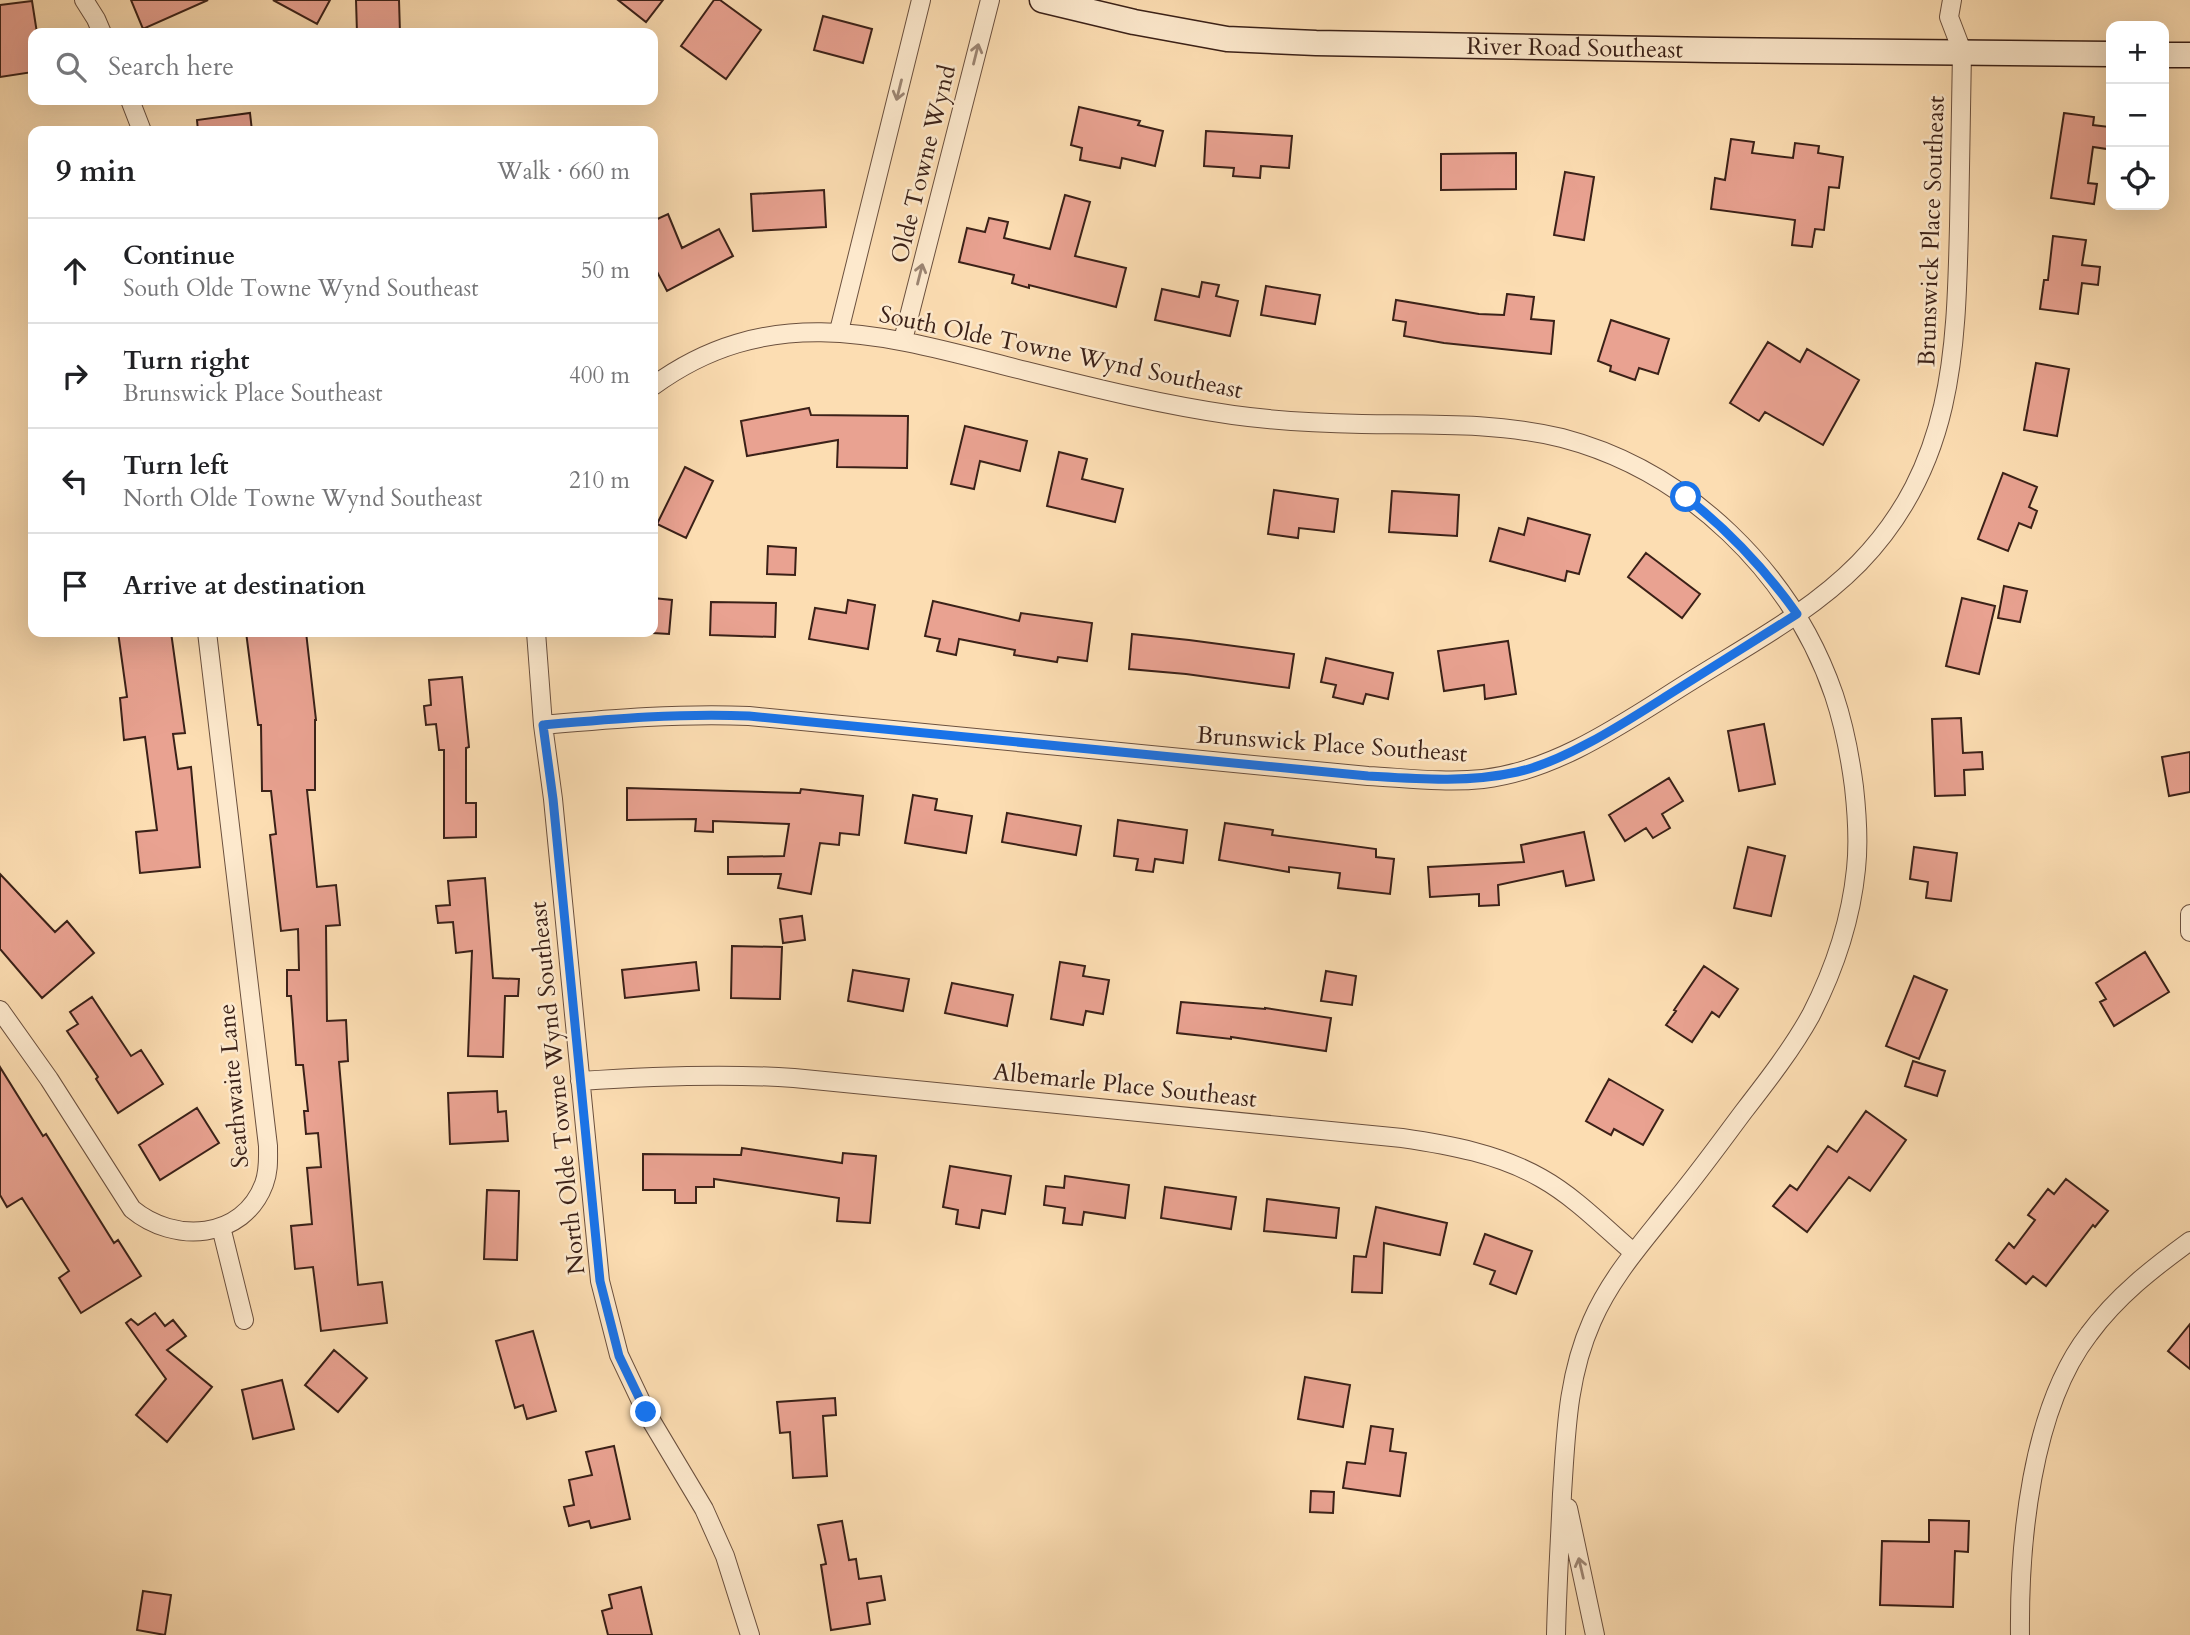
<!DOCTYPE html>
<meta charset="utf-8">
<style>
body{margin:0;font-family:Cardo,serif;background:#f6f6f6;color:#202124}
.controls{position:absolute;right:21px;top:21px;display:grid;overflow:hidden;border-radius:14px;box-shadow:0 7px 28px #0002}
.controls button{width:63px;height:63px;display:grid;place-items:center;padding:0;border:0;border-bottom:2px solid #e0e0e0;background:#fff;color:#202124;font:35px sans-serif}
.stop{position:absolute;width:21px;height:21px;margin:-16px;border:5px solid #1a73e8;border-radius:50%;background:#fff}
.stop.end{background:#1a73e8;border-color:#fff;box-shadow:0 2px 7px #0008}
.list{margin:0;padding:0;list-style:none}
h2{display:flex;justify-content:space-between;align-items:center;height:91px;margin:0;padding:0 28px;font-size:30px}
h2 small{font-size:23px;font-weight:400;color:#757577}
.list li{display:grid;grid-template-columns:46px 1fr auto;gap:21px;align-items:center;box-sizing:border-box;height:105px;padding:0 28px;border-top:2px solid #e0e0e0}
.list b{display:block;font-size:26px;white-space:nowrap}
.list p{margin:0;font-size:23px;white-space:nowrap;color:#757577}
.list em{font-size:23px;font-style:normal;color:#757577}
.icon{flex:none;width:38px;height:38px;fill:none;stroke:currentColor;stroke-width:2;stroke-linecap:round;stroke-linejoin:round}
.map{position:relative;flex:none;width:2190px;height:1635px;overflow:hidden}
.search{position:absolute;background:#fff;box-shadow:0 7px 28px #0002;left:28px;top:28px;width:630px;height:77px;display:flex;align-items:center;gap:18px;box-sizing:border-box;padding:0 24px;border-radius:14px;color:#757577;font-size:26px}
.panel{position:absolute;background:#fff;box-shadow:0 7px 28px #0002;left:28px;top:126px;width:630px;height:511px;border-radius:14px}
.map>svg:first-child{display:block}
</style>
<div class="map">
<svg width="2190" height="1635" viewBox="0 0 2190 1635">
<rect width="100%" height="100%" fill="#fcddb2"/>
<filter id="stains"><feTurbulence type="fractalNoise" baseFrequency=".00286" numOctaves="4"/><feColorMatrix values="0 0 0 0 .2 0 0 0 0 .09 0 0 0 0 .02 0 0 0 .5 -.17"/></filter>
<radialGradient id="worn" r=".72"><stop offset=".6" stop-color="#630" stop-opacity="0"/><stop offset="1" stop-color="#630" stop-opacity=".3"/></radialGradient>
<path fill="#e9a291" stroke="#3b2118" stroke-width="2" d="M131,0H208L143,29Z
M273,0H330L317,24Z
M356,0H399L400,33H357Z
M618,0H663L646,22Z
M714,0H720L761,30L726,79L681,46Z
M32,1L37,33H33V72L0,77V5Z
M823,16L872,29L863,63L814,50Z
M1079,107L1140,121L1138,125L1163,131L1155,166L1122,158L1120,168L1080,160L1082,148L1071,145Z
M250,113L252,131H198L197,120Z
M2064,113L2094,117L2093,125L2110,127L2107,149L2093,147L2088,183L2097,184L2094,204L2051,198Z
M1206,131L1292,136L1289,168L1261,166L1260,178L1233,176L1234,168L1204,166Z
M1731,139L1754,142L1752,153L1793,158L1795,143L1819,146L1818,153L1843,157L1839,188L1829,187L1824,230L1815,229L1812,247L1792,245L1795,220L1711,209L1715,178L1725,180Z
M1516,153V189L1441,190V154Z
M1565,172L1594,177L1584,240L1554,235Z
M824,190L826,227L753,231L751,194Z
M1065,195L1090,202L1075,256L1126,268L1116,307L1029,285V288L1012,283L1014,275L959,262L967,228L985,232L989,218L1008,222L1004,238L1050,249Z
M668,214L682,248L719,229L733,256L667,291L653,264V221Z
M2053,236L2086,240L2082,265L2100,267L2098,285L2082,283L2078,314L2040,309L2044,280H2048Z
M1202,282L1219,285L1216,296L1238,301L1230,336L1155,320L1162,289L1199,297Z
M1266,286L1320,295L1315,324L1261,315Z
M1507,294L1534,297L1531,319L1554,321L1551,354L1444,343L1404,336L1406,322L1393,320L1396,300L1479,314L1504,315Z
M1611,320L1669,339L1658,374L1639,368L1635,380L1610,371L1611,366L1598,361Z
M1768,342L1800,362L1807,349L1859,380L1823,445L1765,412L1759,421L1730,403Z
M2036,363L2069,369L2057,436L2024,430Z
M809,408L811,415L908,416L907,468L837,467L838,440L747,456L741,421Z
M965,426L1027,441L1020,471L980,461L974,489L951,484Z
M1059,452L1087,459L1082,479L1123,489L1115,522L1047,506Z
M685,467L713,481L686,538L657,524Z
M2003,473L2037,487L2029,507L2037,511L2031,528L2019,523L2008,551L1978,539Z
M1274,490L1338,499L1334,532L1299,528L1298,538L1268,534Z
M1392,491L1459,495L1457,536L1389,532Z
M1528,518L1590,535L1579,574L1567,571L1565,581L1490,561L1499,528L1524,535Z
M768,546L796,548L795,575L767,574Z
M1646,553L1700,594L1682,618L1628,577Z
M2004,586L2027,591L2020,622L1998,618Z
M653,598L672,600L669,634L653,633Z
M1962,598L1995,606L1979,674L1946,666Z
M848,600L875,605L868,649L809,639L815,608L846,613Z
M933,601L1019,621L1021,613L1092,623L1087,661L1058,657L1057,662L1014,655L1015,650L959,639L956,655L937,651L940,639L925,636Z
M711,602L776,603L775,637L710,635Z
M118,632H171L185,733L173,734L178,769L191,767L200,867L140,873L136,832L157,830L145,737L124,740L120,698L127,697Z
M246,632H306L316,720H315V790H307L317,887L336,885L340,925L326,926L327,1021L346,1020L348,1061L339,1062L358,1285L382,1282L387,1323L321,1331L313,1267L295,1269L291,1226L312,1224L307,1168L321,1167L318,1133L306,1134L304,1111H308L303,1065H296L291,996H287V970H299L298,929L281,931L270,835L276,834L271,791H262L261,725H258Z
M1132,634L1189,640L1294,654L1289,688L1186,674L1129,669Z
M1508,641L1516,694L1485,699L1484,685L1444,691L1438,651Z
M1326,658L1393,673L1388,699L1366,694L1363,704L1333,697L1336,685L1321,682Z
M462,677L469,747L466,748V803H476V837L444,838V750H439L436,724L426,725L424,706L431,705L429,680Z
M1961,718L1963,753L1982,752L1983,769L1964,770L1965,795L1935,796L1932,719Z
M1764,724L1775,784L1739,791L1728,731Z
M2190,752V792L2169,796L2162,757Z
M1669,778L1683,801L1662,814L1670,828L1653,838L1646,828L1625,841L1609,815Z
M627,788L800,793L801,789L863,796L859,835L840,833L839,845L820,843L811,894L778,888L781,874H728V857L784,856L789,824L713,821V832L695,831L696,819L627,820Z
M913,795L937,799L935,810L972,816L966,853L905,843Z
M1007,813L1081,826L1076,855L1002,842Z
M1118,820L1187,830L1183,863L1155,859L1153,872L1136,870L1138,859L1114,856Z
M1225,823L1273,830L1272,835L1376,849V857L1394,859L1390,894L1338,888L1340,873L1289,867V872L1219,860Z
M1584,832L1594,880L1566,886L1563,871L1498,885L1499,905L1479,906V894L1430,897L1428,867L1524,862L1521,845Z
M1748,847L1785,856L1771,916L1734,908Z
M1914,847L1957,853L1951,901L1926,898L1928,882L1910,879Z
M0,874L55,932L67,921L94,953L42,998L0,949Z
M485,878L493,978L519,979L518,996H505L503,1057L468,1056L472,951L456,953L453,922L438,923L436,906L450,905L448,881Z
M802,916L805,940L783,943L780,919Z
M732,946L782,947L780,999L731,998Z
M2145,952L2169,992L2114,1026L2100,1002L2106,999L2096,983Z
M696,962L699,990L625,998L622,970Z
M1060,962L1085,966L1083,976L1109,980L1103,1014L1086,1011L1083,1025L1051,1019Z
M1704,966L1738,989L1719,1017L1712,1012L1692,1042L1666,1025L1676,1011L1674,1010Z
M853,970L909,979L903,1011L848,1001Z
M1326,971L1356,976L1352,1005L1321,1001Z
M1914,976L1947,990L1919,1059L1886,1046Z
M952,983L1013,995L1007,1026L945,1013Z
M92,997L131,1056L141,1050L163,1084L118,1113L96,1079L98,1077L67,1031L78,1024L70,1012Z
M1181,1002L1265,1009V1008L1331,1018L1326,1051L1231,1037V1039L1177,1033Z
M1913,1061L1945,1071L1937,1096L1905,1086Z
M0,1067L43,1136L46,1134L114,1243L118,1240L141,1276L81,1313L59,1278L69,1271L22,1198L7,1207L0,1195Z
M1609,1079L1663,1110L1643,1145L1614,1129L1611,1135L1586,1121Z
M497,1091L498,1112L506,1111L508,1141L450,1144L448,1093Z
M197,1108L219,1143L160,1180L139,1145Z
M1866,1111L1906,1140L1870,1191L1849,1177L1807,1232L1773,1206L1790,1185L1797,1190L1828,1146L1837,1152Z
M742,1148L842,1163L843,1153L876,1156L870,1223L837,1221L839,1198L714,1179V1187H696V1203H675V1190H643V1154L741,1155Z
M950,1166L1011,1176L1005,1214L982,1210L979,1228L956,1224L958,1210L943,1207Z
M1065,1176L1129,1185L1125,1218L1084,1212L1082,1225L1063,1223L1065,1208L1044,1205L1046,1186L1064,1188Z
M2066,1179L2108,1211L2095,1227L2093,1225L2046,1286L2033,1276L2026,1284L1996,1260L2009,1243L2014,1248L2035,1220L2028,1215L2048,1189L2054,1194Z
M1165,1187L1236,1197L1231,1229L1161,1218Z
M487,1190L519,1191L517,1260L484,1259Z
M1267,1199L1339,1208L1336,1238L1264,1231Z
M1376,1207L1447,1223L1440,1255L1384,1243L1382,1293L1352,1292L1354,1256L1366,1257Z
M1485,1234L1532,1251L1516,1294L1490,1284L1495,1271L1474,1264Z
M155,1313L165,1326L173,1320L186,1336L167,1350L212,1387L167,1442L136,1415L166,1379L126,1323L131,1319L138,1325Z
M2190,1324V1369L2168,1351Z
M533,1331L556,1411L527,1419L523,1405L515,1408L496,1341Z
M334,1350L367,1378L338,1412L305,1385Z
M1305,1377L1350,1385L1343,1427L1298,1419Z
M282,1380L294,1429L253,1439L242,1390Z
M835,1398L836,1415L823,1416L827,1476L793,1478L790,1432L780,1433L777,1402Z
M1371,1426L1393,1429L1390,1451L1406,1453L1400,1496L1343,1488L1347,1462L1365,1464Z
M614,1446L630,1519L591,1528L589,1521L569,1526L564,1507L574,1505L569,1480L592,1475L586,1452Z
M1311,1491L1334,1492L1333,1513L1310,1512Z
M1929,1520L1969,1521L1968,1552L1955,1551L1953,1607L1880,1605L1882,1541L1929,1542Z
M842,1521L849,1560L856,1559L859,1579L881,1576L885,1600L867,1603L870,1624L831,1630L821,1565L826,1564L818,1525Z
M641,1587L652,1635H608L602,1611L612,1608L609,1595Z
M143,1591L171,1595L165,1635L137,1630Z"/>
<g fill="none" stroke-linecap="round" stroke-linejoin="round">
<defs>
<path id="minor" d="M84,0L96,19L102,33
M130,100L142,131
M839,331L921,0
M903,340L990,0
M653,386C775,297 894,338 1026,371C1094,388 1163,405 1233,415C1276,421 1319,423 1362,424C1429,425 1496,422 1562,438C1688,471 1792,573 1834,695C1844,725 1850,756 1854,787C1857,814 1859,842 1856,869C1851,919 1834,970 1811,1015C1792,1049 1768,1080 1744,1111C1720,1143 1697,1175 1672,1205C1643,1242 1611,1277 1592,1321C1567,1377 1566,1434 1562,1494C1560,1541 1557,1588 1556,1635
M536,632L543,725L553,799L600,1281L619,1355L646,1412L704,1509L725,1556L750,1635
M543,725C612,719 680,713 749,716L1368,776C1406,778 1445,783 1483,779C1560,770 1629,719 1694,679C1750,644 1812,611 1859,563C1953,466 1956,353 1959,226C1960,168 1961,110 1962,51L1949,17L1952,0
M2190,914V932
M0,1010L49,1079L132,1209C174,1244 243,1240 264,1184C269,1171 268,1159 268,1146L207,632
M580,1081C652,1076 722,1073 794,1078L1402,1138C1450,1145 1499,1154 1541,1178C1575,1197 1604,1227 1633,1252
M221,1227L244,1320
M1568,1508L1595,1635
M2020,1635C2019,1543 2031,1409 2089,1334C2117,1296 2153,1268 2190,1241"/>
<g id="secondary">
<path id="s1" d="M1042,0L1134,22L1227,39L1316,43L1715,50L2111,54"/>
<path d="M2164,55H2190"/>
</g>
</defs>
<use href="#minor" stroke="#6b503e" stroke-width="20"/>
<use href="#secondary" stroke="#3b2118" stroke-width="27"/>
<use href="#minor" stroke="#fde9cd" stroke-width="18"/>
<use href="#secondary" stroke="#fde9cd" stroke-width="24"/>
</g>
<defs><path id="oneway-shaft" d="M-6 0H5M1.5-3L5.5 0L1.5 3" fill="none" stroke-width="1.6" stroke-linecap="round" stroke-linejoin="round" transform="scale(1.75)"/></defs>
<g stroke="#9c8572">
<use href="#oneway-shaft" transform="translate(976 54) rotate(-76)"/>
<use href="#oneway-shaft" transform="translate(899 90) rotate(104)"/>
<use href="#oneway-shaft" transform="translate(920 274) rotate(-76)"/>
<use href="#oneway-shaft" transform="translate(1581 1568) rotate(-103)"/>
</g>
<g fill="none" stroke-linecap="round" stroke-linejoin="round">
<path stroke="#1a73e8" stroke-width="9" d="M646,1412L619,1356L600,1281L553,799L543,725C612,719 680,713 749,716L1368,776C1418,779 1468,783 1517,772C1564,762 1624,723 1665,697C1709,669 1753,642 1797,614C1765,569 1729,531 1686,497"/>
</g>
<g text-anchor="middle" stroke-width="5" stroke-linejoin="round" paint-order="stroke">
<g font-size="24" fill="#3b2118" stroke="#fde9cd">
<text dy="8" stroke="none"><textPath href="#s1" startOffset="537">River Road Southeast</textPath></text>
<text transform="translate(923 164) rotate(-76)" y="8">Olde Towne Wynd</text>
<text transform="translate(1931 231) rotate(-88)" y="8">Brunswick Place Southeast</text>
<text transform="translate(1061 352) rotate(12)" y="8">South Olde Towne Wynd Southeast</text>
<text transform="translate(1332 744) rotate(4)" y="8">Brunswick Place Southeast</text>
<text transform="translate(1125 1085) rotate(6)" y="8">Albemarle Place Southeast</text>
<text transform="translate(233 1086) rotate(-95)" y="8">Seathwaite Lane</text>
<text transform="translate(557 1088) rotate(-96)" y="8">North Olde Towne Wynd Southeast</text>
</g>
</g>
<rect width="100%" height="100%" filter="url(#stains)"/>
<rect width="100%" height="100%" fill="url(#worn)"/>
</svg>
<div class="controls">
<button>+</button>
<button>−</button>
<button><svg class="icon" aria-label="locate" viewBox="0 0 24 24"><circle cx="12" cy="12" r="6"/><path d="M12 2v4M12 18v4M2 12h4M18 12h4"/></svg></button>
</div>
<div class="stop" style="left:1686px;top:497px"></div>
<div class="stop end" style="left:646px;top:1412px"></div>
<div class="search"><svg class="icon" aria-label="search" viewBox="0 0 24 24"><circle cx="10" cy="10" r="6"/><path d="M15 15l6 6"/></svg>Search here</div>
<section class="panel">
<h2>9 min<small>Walk · 660 m</small></h2>
<ul class="list">
<li><svg class="icon" aria-label="ahead" viewBox="0 0 24 24"><path d="M12 20V5M6 11l6-6 6 6"/></svg><div><b>Continue</b><p>South Olde Towne Wynd Southeast</p></div><em>50 m</em></li>
<li><svg class="icon" aria-label="right" viewBox="0 0 24 24"><path d="M7 20v-9h11M14 6l5 5-5 5"/></svg><div><b>Turn right</b><p>Brunswick Place Southeast</p></div><em>400 m</em></li>
<li><svg class="icon" aria-label="left" viewBox="0 0 24 24"><path d="M17 20v-9H6M10 6l-5 5 5 5"/></svg><div><b>Turn left</b><p>North Olde Towne Wynd Southeast</p></div><em>210 m</em></li>
<li><svg class="icon" aria-label="arrive" viewBox="0 0 24 24"><path d="M6 21V4h12l-3 4 3 4H6"/></svg><div><b>Arrive at destination</b></div></li>
</ul>
</section>
</div>
